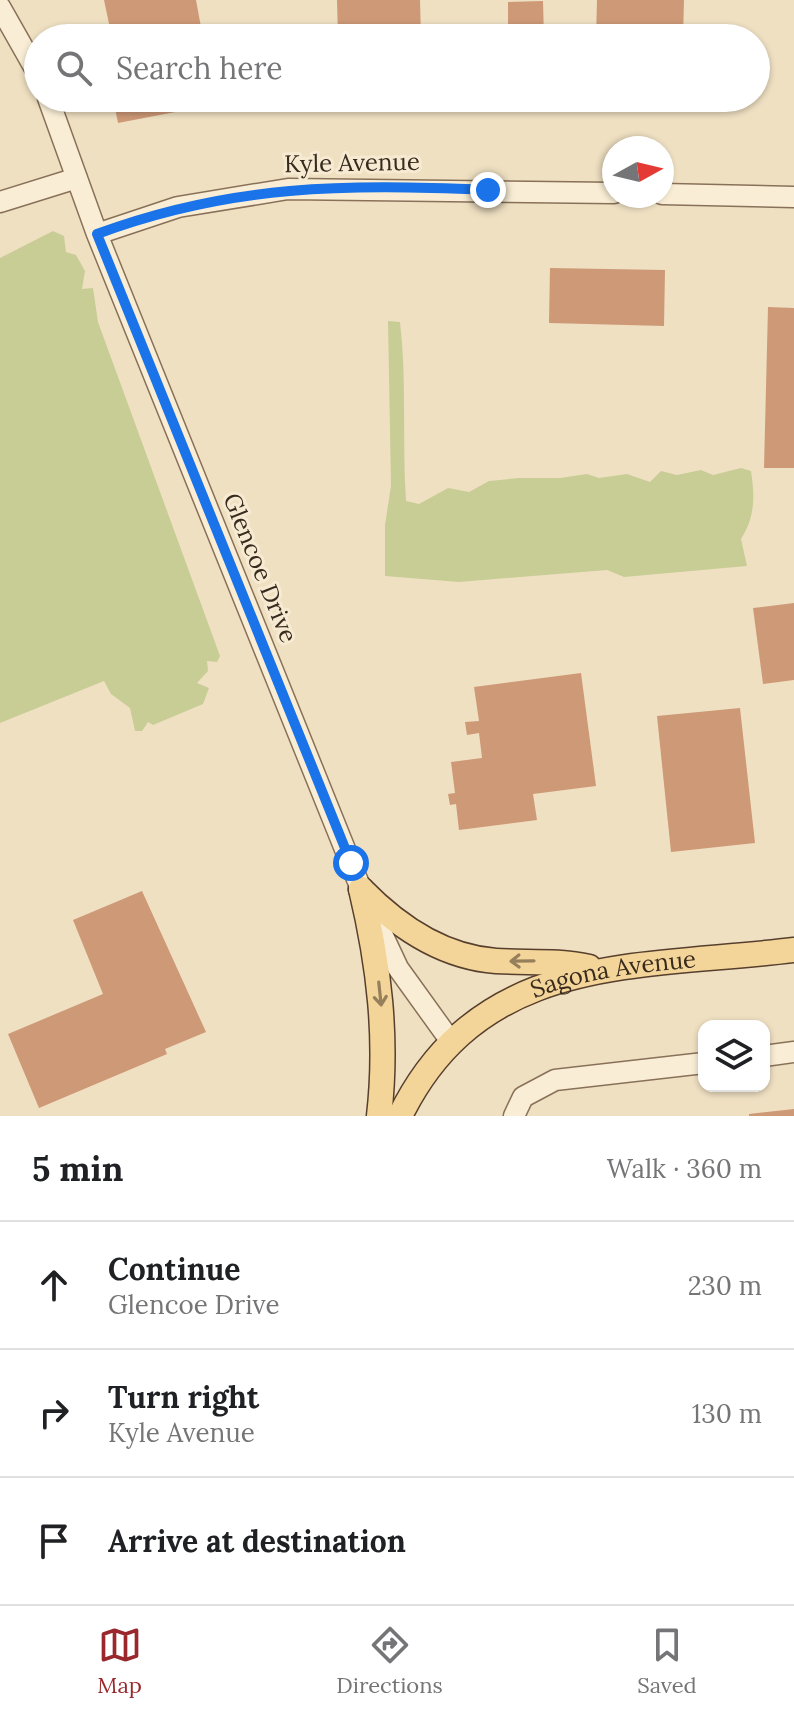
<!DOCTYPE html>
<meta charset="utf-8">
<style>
body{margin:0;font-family:Lora,serif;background:#f6f6f6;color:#202124}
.controls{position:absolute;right:24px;bottom:24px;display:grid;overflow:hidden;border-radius:16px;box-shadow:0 2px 6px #0004}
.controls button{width:72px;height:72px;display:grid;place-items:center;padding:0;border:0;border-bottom:2px solid #e0e0e0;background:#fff;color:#202124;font:40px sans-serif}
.compass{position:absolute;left:602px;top:136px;width:72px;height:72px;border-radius:50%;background:#fff;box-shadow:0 2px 6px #0004;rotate:82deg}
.stop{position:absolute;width:24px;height:24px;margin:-18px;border:6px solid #1a73e8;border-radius:50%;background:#fff}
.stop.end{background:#1a73e8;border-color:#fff;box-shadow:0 2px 8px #0008}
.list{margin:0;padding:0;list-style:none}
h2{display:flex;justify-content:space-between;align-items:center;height:104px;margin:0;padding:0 32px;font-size:34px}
h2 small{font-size:26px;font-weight:400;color:#757577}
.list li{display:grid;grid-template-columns:52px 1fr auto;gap:24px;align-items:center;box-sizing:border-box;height:128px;padding:0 32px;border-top:2px solid #e0e0e0}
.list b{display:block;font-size:30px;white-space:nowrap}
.list p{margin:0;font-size:26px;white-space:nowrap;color:#757577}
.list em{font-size:26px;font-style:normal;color:#757577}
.icon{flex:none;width:44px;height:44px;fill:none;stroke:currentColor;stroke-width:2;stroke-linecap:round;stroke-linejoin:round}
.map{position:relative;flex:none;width:794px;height:1116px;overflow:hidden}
.search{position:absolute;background:#fff;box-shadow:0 2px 6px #0004;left:24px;right:24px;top:24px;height:88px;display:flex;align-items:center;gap:20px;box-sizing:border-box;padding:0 28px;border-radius:44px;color:#757577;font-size:30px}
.sheet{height:488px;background:#fff}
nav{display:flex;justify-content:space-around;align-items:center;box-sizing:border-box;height:112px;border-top:2px solid #e0e0e0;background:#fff;font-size:22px;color:#757577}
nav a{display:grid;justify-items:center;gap:4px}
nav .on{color:#99272b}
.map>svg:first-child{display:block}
</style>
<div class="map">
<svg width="794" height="1116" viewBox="0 0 794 1116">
<rect width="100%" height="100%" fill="#efe0c2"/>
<path fill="#c8cd96" d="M53,231L64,236L66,252L76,255L85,271L82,289L93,288L98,322L220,656L217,662L207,661L208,671L197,683L209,688L203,704L153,725L148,722L142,731H135L130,708L111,694L104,681L0,723V258Z
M388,321L400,322C407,380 402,441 406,501L419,504L448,488L469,492L489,481L519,478H560L587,474L599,478L627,474L650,482L661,471L677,475L701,470L713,475L741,468L751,471C755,497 755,517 741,539L747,566L624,577L607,570L459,582L385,576V525L391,486Z"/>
<path fill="#ce9977" d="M104,0H196L203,38H112Z
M337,0H420L421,38H338Z
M597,0H684L683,38H596Z
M543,1L544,38H508V2Z
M113,98H189L191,109L118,123Z
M594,98H681V107L594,105Z
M550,268L665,270L664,326L549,323Z
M768,307L794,308V468H764Z
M794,603V680L763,684L753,608Z
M581,673L596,786L533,794L537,820L459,830L456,804L450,805L448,794L455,793L451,762L482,758L479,733L467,735L465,722L479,721L474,687Z
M740,708L755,843L671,852L657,716Z
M142,891L206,1032L165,1049L167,1054L39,1108L8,1034L103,994L73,920Z
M794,1109V1116H749V1114Z"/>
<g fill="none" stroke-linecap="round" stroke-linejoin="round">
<defs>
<path id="minor" d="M0,7L38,74
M48,98L97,234L361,889L398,968L452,1043
M662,194L794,197
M0,202L77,178
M97,234L178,207L288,189L614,193
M764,1056L794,1052
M514,1116L523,1097L555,1080L704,1063"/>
<g id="major">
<path d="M361,889C398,927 442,957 496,961C528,963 558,960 589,967"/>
<path d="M361,889C379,965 388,1038 379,1116"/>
<path id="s1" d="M400,1116C481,951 639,969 794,950"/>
</g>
</defs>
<use href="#minor" stroke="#897159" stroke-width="23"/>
<use href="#major" stroke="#573f2d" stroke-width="27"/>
<use href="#minor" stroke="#f9eed5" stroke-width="20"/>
<use href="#major" stroke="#f3d499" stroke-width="24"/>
</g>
<defs><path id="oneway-shaft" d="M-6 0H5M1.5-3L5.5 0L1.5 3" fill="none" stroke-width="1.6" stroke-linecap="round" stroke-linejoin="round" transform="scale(2)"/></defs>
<g stroke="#967f5b">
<use href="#oneway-shaft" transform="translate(522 961) rotate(179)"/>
<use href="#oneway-shaft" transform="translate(380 994) rotate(84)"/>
</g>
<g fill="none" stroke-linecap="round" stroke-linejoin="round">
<path stroke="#1a73e8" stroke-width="10" d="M351,863L97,234C232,184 346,184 488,190"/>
</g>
<g text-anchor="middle" stroke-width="6" stroke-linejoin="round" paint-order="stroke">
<g font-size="24" fill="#382a1d" stroke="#f6ebd2">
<text transform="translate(352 163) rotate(-1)" y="8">Kyle Avenue</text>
<text transform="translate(260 568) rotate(68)" y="8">Glencoe Drive</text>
<text dy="8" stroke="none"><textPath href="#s1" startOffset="270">Sagona Avenue</textPath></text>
</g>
</g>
</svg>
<div class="controls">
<button><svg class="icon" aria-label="layers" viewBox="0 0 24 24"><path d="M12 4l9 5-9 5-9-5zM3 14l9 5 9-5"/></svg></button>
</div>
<svg class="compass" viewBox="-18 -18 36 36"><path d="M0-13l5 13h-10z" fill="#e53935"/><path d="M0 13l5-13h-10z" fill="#757577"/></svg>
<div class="stop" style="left:351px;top:863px"></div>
<div class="stop end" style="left:488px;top:190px"></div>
<div class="search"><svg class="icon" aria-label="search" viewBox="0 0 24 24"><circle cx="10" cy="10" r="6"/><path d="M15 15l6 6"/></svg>Search here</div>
</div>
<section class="sheet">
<h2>5 min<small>Walk · 360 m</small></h2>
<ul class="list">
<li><svg class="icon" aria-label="ahead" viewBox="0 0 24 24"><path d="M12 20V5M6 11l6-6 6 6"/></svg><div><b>Continue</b><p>Glencoe Drive</p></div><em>230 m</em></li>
<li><svg class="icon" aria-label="right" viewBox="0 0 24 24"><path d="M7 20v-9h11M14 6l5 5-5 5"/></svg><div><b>Turn right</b><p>Kyle Avenue</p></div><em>130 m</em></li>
<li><svg class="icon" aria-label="arrive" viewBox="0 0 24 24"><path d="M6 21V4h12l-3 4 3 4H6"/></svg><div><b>Arrive at destination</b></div></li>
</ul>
</section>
<nav>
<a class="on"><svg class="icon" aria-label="map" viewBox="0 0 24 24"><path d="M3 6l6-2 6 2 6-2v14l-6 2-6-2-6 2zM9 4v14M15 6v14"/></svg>Map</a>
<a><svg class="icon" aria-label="directions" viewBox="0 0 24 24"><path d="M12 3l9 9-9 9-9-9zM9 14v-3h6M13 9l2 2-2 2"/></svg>Directions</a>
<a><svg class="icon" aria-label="saved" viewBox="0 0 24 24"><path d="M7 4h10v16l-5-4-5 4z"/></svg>Saved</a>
</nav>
